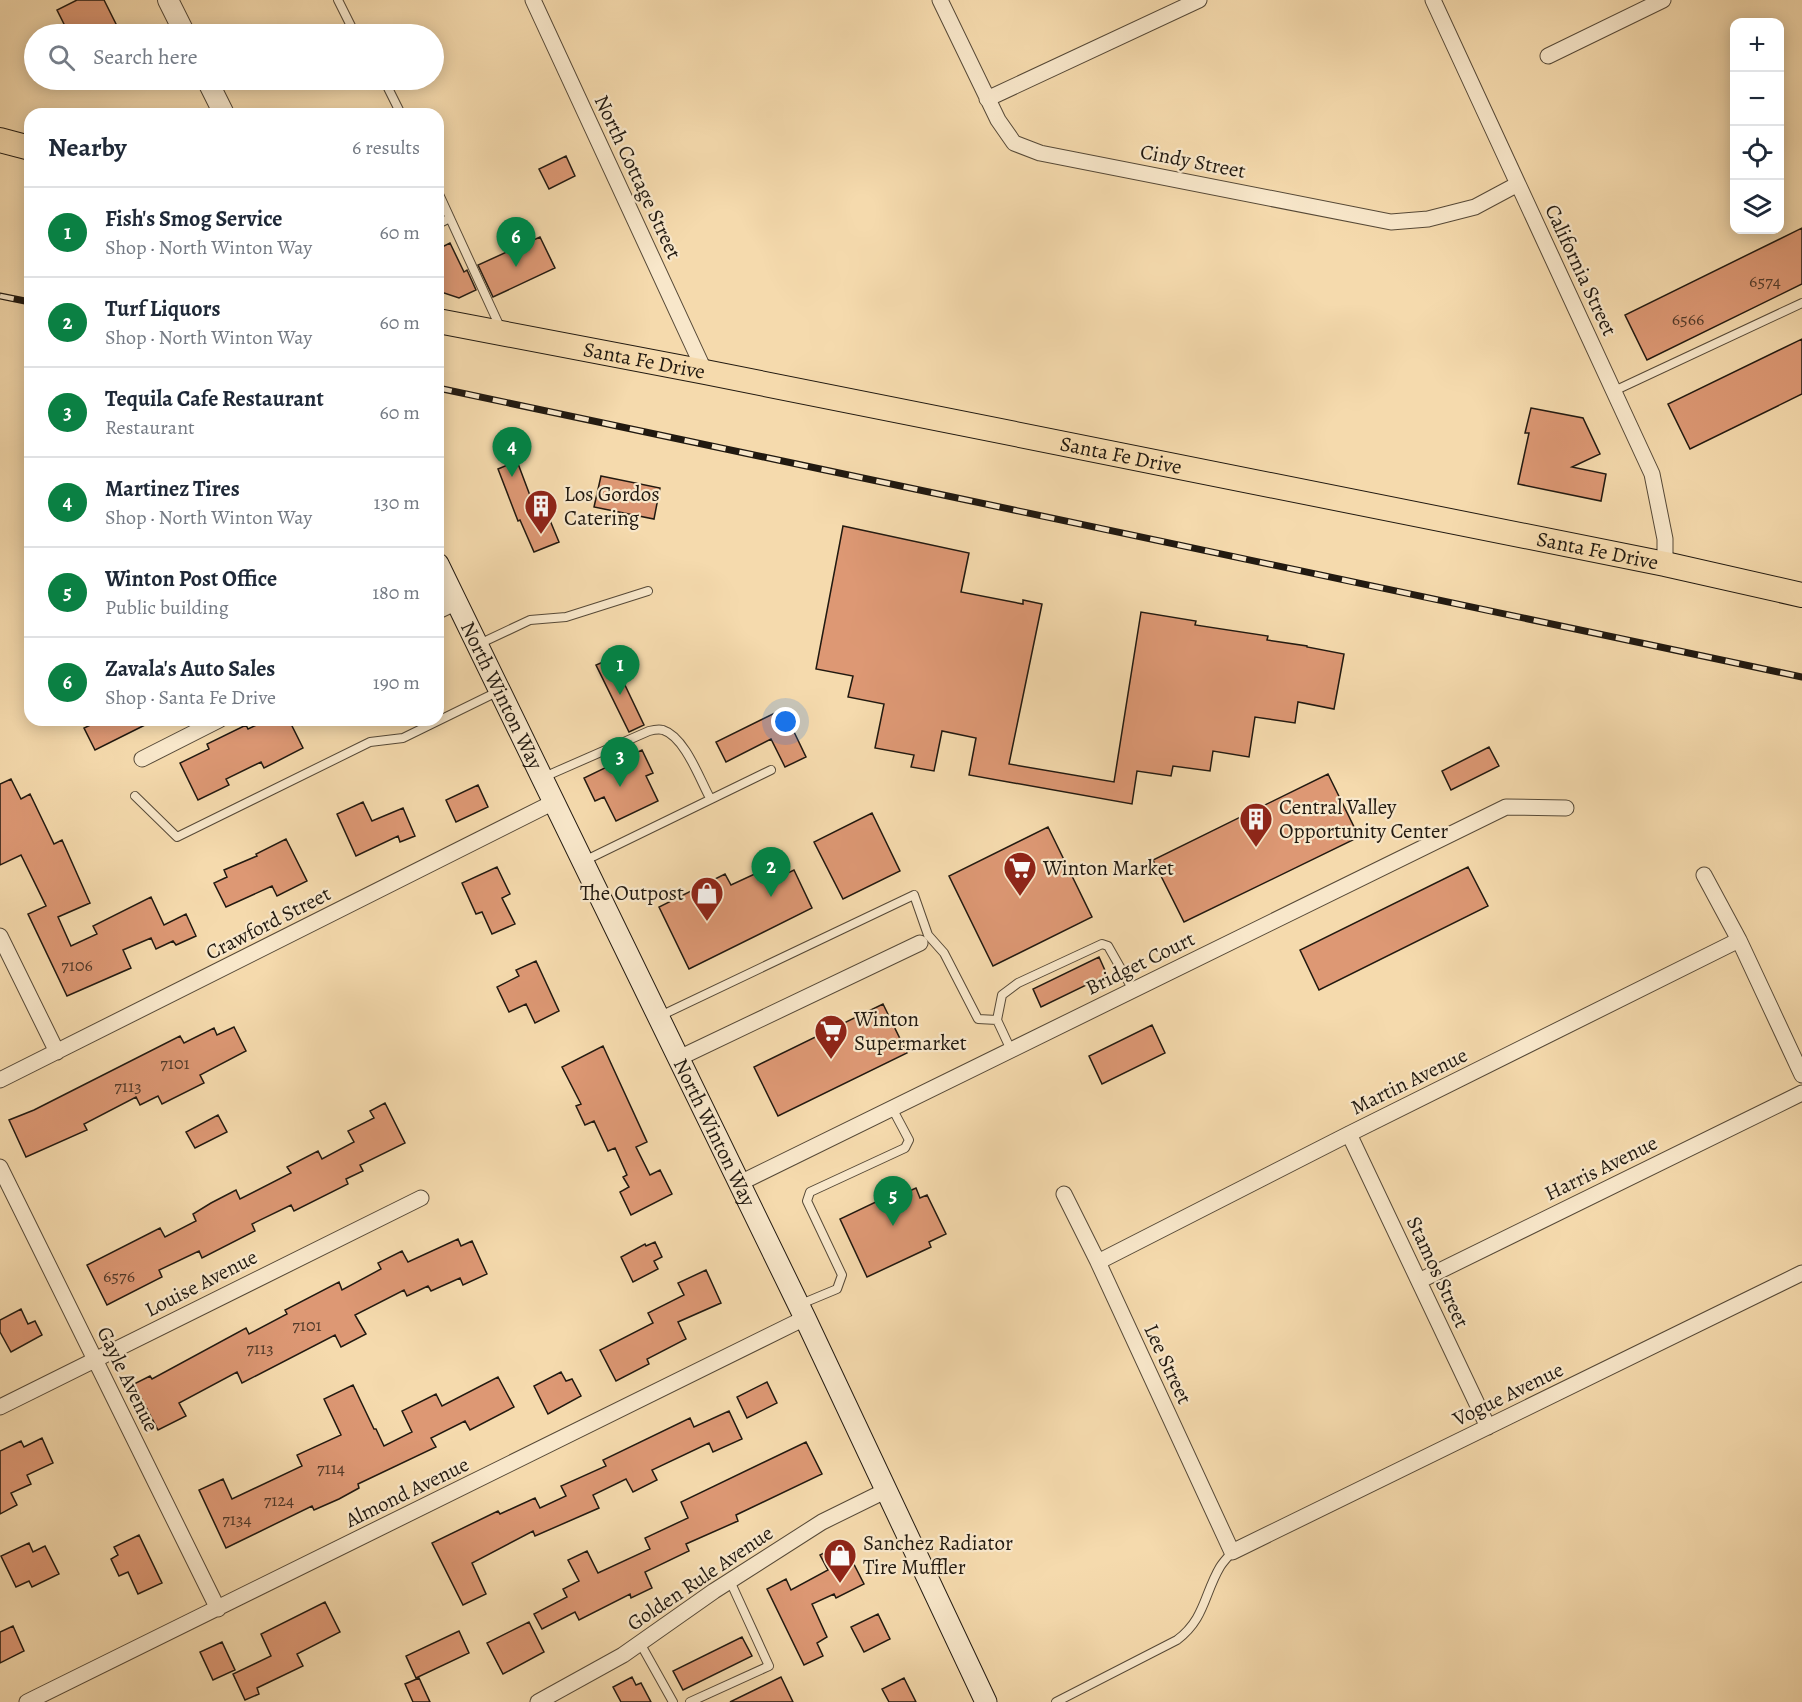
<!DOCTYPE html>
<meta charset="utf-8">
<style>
body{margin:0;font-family:Alegreya,serif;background:#f6f6f7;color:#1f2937}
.controls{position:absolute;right:18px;top:18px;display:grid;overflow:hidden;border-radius:12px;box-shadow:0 3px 15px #0003}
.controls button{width:54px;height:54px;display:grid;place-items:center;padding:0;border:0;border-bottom:2px solid #e0e1e3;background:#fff;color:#1f2937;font:30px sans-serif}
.you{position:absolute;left:786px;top:722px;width:21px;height:21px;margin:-15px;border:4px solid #fff;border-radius:50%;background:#1a73e8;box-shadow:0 0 0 9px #1a73e833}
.badge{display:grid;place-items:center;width:39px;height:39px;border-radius:50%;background:#0b8043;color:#fff;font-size:20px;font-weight:700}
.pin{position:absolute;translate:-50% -50px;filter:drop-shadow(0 2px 3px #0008)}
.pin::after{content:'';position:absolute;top:32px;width:21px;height:18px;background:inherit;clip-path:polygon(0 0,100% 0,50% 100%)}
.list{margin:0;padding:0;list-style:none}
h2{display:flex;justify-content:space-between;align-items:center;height:78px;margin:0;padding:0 24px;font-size:26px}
h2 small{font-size:20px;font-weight:400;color:#747a83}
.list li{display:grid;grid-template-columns:39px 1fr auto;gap:18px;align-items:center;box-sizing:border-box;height:90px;padding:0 24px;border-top:2px solid #e0e1e3}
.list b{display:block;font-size:22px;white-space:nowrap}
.list p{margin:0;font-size:20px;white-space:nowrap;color:#747a83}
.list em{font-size:20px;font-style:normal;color:#747a83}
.icon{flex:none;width:33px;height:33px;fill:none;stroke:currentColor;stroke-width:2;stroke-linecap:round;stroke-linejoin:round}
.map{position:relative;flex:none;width:1802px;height:1702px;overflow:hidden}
.search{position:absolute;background:#fff;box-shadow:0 3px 15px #0003;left:24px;top:24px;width:420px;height:66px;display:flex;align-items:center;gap:15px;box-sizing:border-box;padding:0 21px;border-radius:33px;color:#747a83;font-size:22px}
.panel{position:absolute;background:#fff;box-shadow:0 3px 15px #0003;left:24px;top:108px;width:420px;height:618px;border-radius:18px}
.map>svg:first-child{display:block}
</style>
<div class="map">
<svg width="1802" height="1702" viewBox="0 0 1802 1702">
<rect width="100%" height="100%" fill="#f5daad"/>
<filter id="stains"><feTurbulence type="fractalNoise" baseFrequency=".00333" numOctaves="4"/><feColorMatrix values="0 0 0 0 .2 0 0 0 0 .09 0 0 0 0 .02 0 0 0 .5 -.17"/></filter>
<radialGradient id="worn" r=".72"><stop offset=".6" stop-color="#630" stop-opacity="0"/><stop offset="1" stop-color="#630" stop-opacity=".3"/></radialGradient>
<path fill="#dd9874" stroke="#211910" stroke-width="1.5" d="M77,0H104L121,34H69L57,10Z
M566,156L575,176L549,189L539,169Z
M1802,228V284L1647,360L1625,315Z
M540,237L555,268L493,297L478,265Z
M450,243L464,272L467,270L476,290L459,298L438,291V249Z
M1802,339V394L1690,449L1668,404Z
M1531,408L1583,418L1600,454L1572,467L1606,474L1601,501L1518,484L1529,433H1525Z
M517,461L540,522L549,518L559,542L534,552L520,520L518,521L498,469Z
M601,476L660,488L654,519L594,507Z
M843,526L969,553L961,592L1023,604V600L1042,604L1009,764L1114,782L1141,612L1196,621L1195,625L1268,636L1267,640L1307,646V647L1344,654L1334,709L1298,702L1295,723L1255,717L1249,757L1213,751L1210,771L1173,766L1171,776L1137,771L1132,804L969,775L976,738L942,731L934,771L911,767L914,755L875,748L884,704L848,697L853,676L816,669Z
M612,658L644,725L629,732L596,665Z
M783,709L806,757L785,767L771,739L726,762L716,742Z
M101,720H155L95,750L84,728Z
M267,720H289L303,748L264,768L261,762L226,779L229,785L198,800L180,763L209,749L207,744L246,725L248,729Z
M1489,747L1499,766L1451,790L1442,771Z
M642,750L653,773L646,776L658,801L616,821L604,797L595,801L584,778Z
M1328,774L1359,837L1184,922L1153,860Z
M11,779L21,799L30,794L54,844L62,840L90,903L58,917L71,946L97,934L93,926L151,897L164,925L186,914L196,936L176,945L173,941L156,949L151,938L123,950L131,968L67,996L28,914L46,906L21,855L0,865V784Z
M478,785L488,807L456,822L446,800Z
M363,802L372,821L403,808L415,836L400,842L398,836L356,856L337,814Z
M872,813L900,871L843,899L814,842Z
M1048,827L1092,917L993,966L949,876Z
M286,839L307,881L277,896L272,886L226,907L214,883L227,877L224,870L257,856L256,854Z
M497,867L510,894L502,898L515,924L492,934L482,912L476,914L462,883Z
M1468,867L1488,906L1319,990L1300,950Z
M794,870L812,908L689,969L659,907L725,874L731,885L759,872L765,884Z
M1099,957L1107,975L1041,1007L1033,989Z
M536,961L559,1011L535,1023L526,1004L509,1012L497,987L519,976L516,970Z
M883,1004L907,1053L778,1116L754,1067Z
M1152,1025L1165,1053L1102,1084L1089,1056Z
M234,1027L246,1051L200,1075L204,1083L162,1104L158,1096L140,1105L136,1097L84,1124L87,1130L26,1157L9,1120L34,1110L180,1036L184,1043L214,1028L217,1035Z
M603,1046L647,1142L636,1147L650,1175L660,1170L672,1194L631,1215L620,1192L629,1187L623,1177L627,1175L615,1148L608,1151L594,1121L585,1125L576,1106L581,1104L562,1067Z
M385,1103L405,1143L360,1165L363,1171L346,1179L348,1184L294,1211L291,1205L252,1224L255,1231L202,1258L199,1251L159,1270L162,1277L107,1305L87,1265L160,1228L165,1237L196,1221L193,1214L211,1203L236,1190L240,1199L291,1173L287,1167L318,1151L322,1159L354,1142L348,1131L374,1118L370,1111Z
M218,1115L227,1132L195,1148L186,1132Z
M916,1188L920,1198L927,1195L946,1234L929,1242L931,1247L867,1277L840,1219L903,1189L905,1193Z
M458,1239L461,1246L472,1241L487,1274L463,1285L460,1278L431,1291L428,1286L407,1296L404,1290L355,1315L366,1334L341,1347L335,1335L242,1383L237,1372L179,1403L186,1416L158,1430L134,1384L150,1376L152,1379L246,1328L249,1334L287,1314L285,1310L339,1282L342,1290L381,1269L378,1263L402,1251L408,1262Z
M655,1242L662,1257L654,1261L658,1269L633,1282L621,1257L645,1244L646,1246Z
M706,1270L721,1303L678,1322L686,1339L647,1359L649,1364L616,1381L600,1350L653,1323L648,1313L684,1295L678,1283Z
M21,1309L28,1324L35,1321L42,1335L11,1352L0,1332V1320Z
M561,1372L566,1381L572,1379L581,1396L548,1414L534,1386Z
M498,1377L514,1407L470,1430L465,1421L431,1438L436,1447L358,1484L359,1488L339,1499L314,1510L312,1506L226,1548L199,1490L223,1479L232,1499L302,1466L297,1455L341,1435L324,1399L353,1385L374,1429H376L384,1446L412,1432L402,1411L436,1394L442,1406Z
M767,1382L777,1403L747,1418L737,1397Z
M729,1411L742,1439L713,1452L709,1443L652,1470L657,1480L633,1492L626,1479L593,1495L599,1508L535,1536L533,1531L472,1563L486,1594L463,1605L432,1543L498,1511L500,1514L535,1498L540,1508L566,1496L561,1486L606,1466L603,1460L690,1418L694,1427Z
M42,1438L53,1463L27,1475L31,1484L11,1493L17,1505L0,1514V1451L21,1441L24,1447Z
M806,1442L822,1474L736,1515L738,1521L686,1544L689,1551L645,1572L652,1588L631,1598L630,1594L579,1620L575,1612L542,1629L534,1614L567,1597L563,1589L579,1581L568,1560L587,1551L598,1573L650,1549L645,1538L688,1518L681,1502Z
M139,1535L162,1583L138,1594L128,1572L119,1576L111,1559L118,1555L114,1547Z
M29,1543L33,1552L45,1546L59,1574L32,1587L29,1581L16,1587L1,1556Z
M843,1543L864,1584L836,1598L834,1594L812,1604L827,1637L817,1643L823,1656L804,1665L767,1589L786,1579L791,1590L828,1570L820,1555Z
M325,1602L340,1632L297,1654L303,1666L257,1688L259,1694L245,1700L233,1674L271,1656L261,1634Z
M878,1614L890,1639L864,1652L851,1627Z
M529,1622L544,1652L503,1674L487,1643Z
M13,1626L24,1651L0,1663V1632Z
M459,1631L469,1653L416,1678L406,1656Z
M742,1637L752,1656L683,1690L673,1671Z
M222,1642L235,1670L213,1680L200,1652Z
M632,1677L636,1685L641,1683L651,1702H621L613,1687Z
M781,1677L793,1702H730Z
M419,1678L430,1702H413L405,1684Z
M904,1678L916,1702H889L882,1689Z"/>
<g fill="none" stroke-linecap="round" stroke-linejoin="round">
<defs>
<path id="service" d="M338,0L355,34
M384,80L401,114
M438,192L500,327
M438,224L450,218
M1614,391L1802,303
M479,644L530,620L566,617L648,591
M544,777L649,731C653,730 659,729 663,730C685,737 700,780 710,798
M135,796L177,837L370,742L403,738L497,692
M584,861L771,770
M660,1016L914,895L928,935L944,953L978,1019L997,1020L1011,1050
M997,1020L1002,995L1018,983L1102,944L1108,946L1133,990
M801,1304L837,1289L842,1275L807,1201L810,1192L905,1148L909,1140L892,1108
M640,1643L673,1702
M690,1702L769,1666L730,1581
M1056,1702L1177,1640C1205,1619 1204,1594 1220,1567C1223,1562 1228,1557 1232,1552"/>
<path id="minor" d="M533,0L705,372
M940,0L998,120L1014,143L1040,153L1391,222L1428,219L1475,207L1518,184
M1433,0L1652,474L1665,539V564
M1548,56L1663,0
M987,99L1199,0
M438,611L457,602
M142,759L219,720
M1704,875L1739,940L1802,1075
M0,936L57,1052
M679,1058L920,943
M0,1080L554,802
M1349,1134L1488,1427
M0,1167L218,1609
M740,1183L1506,807L1566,808
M1064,1194L1098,1262L1232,1552L1802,1273
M1098,1262L1349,1134L1739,940
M1419,1281L1802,1093
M0,1407L421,1198
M27,1702L805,1318
M538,1702L623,1655L714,1591L822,1522L887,1490"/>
<path id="tertiary" d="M168,0L185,34
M207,80L224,114"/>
<g id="secondary">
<path id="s1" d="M438,564L805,1318L986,1702"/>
</g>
<g id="primary">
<path d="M0,140L30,148"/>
<path id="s2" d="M438,321L705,372L1665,564L1802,595"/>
</g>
</defs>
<use href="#service" stroke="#564937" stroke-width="10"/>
<use href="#minor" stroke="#564937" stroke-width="17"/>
<use href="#tertiary" stroke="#564937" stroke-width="22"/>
<use href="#secondary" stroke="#211910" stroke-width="23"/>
<use href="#primary" stroke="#211910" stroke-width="26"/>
<use href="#service" stroke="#f8e7ca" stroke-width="8"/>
<use href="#minor" stroke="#f8e7ca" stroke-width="15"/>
<use href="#tertiary" stroke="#f8e7ca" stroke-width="20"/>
<use href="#secondary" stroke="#f8e7ca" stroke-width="21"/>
<use href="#primary" stroke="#f5daad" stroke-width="24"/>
<defs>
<path id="rail" d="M0,296L30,302
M438,388L1802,677"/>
</defs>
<use href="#rail" stroke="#211910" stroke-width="7"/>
<use href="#rail" stroke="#f8e7ca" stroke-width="4.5" stroke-dasharray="14" stroke-linecap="butt"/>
</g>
<defs>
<symbol id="building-pin" viewBox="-11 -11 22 30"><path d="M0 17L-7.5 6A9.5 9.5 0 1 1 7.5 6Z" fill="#8f2418" stroke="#f8e7ca"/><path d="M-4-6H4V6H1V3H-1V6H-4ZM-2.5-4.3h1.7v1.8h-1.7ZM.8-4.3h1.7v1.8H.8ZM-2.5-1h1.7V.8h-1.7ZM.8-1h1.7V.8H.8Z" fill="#fff"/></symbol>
<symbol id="supermarket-pin" viewBox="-11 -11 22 30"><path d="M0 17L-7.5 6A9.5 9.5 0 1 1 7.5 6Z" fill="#8f2418" stroke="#f8e7ca"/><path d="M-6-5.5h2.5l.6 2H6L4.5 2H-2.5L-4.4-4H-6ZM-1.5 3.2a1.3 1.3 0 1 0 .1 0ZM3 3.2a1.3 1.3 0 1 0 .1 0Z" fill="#fff"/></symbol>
<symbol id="shop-pin" viewBox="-11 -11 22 30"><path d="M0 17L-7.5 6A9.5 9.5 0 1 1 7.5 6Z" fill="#8f2418" stroke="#f8e7ca"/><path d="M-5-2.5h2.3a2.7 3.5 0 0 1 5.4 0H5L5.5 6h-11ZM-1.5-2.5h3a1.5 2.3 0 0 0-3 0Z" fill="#fff"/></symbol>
</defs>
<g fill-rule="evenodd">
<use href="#building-pin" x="522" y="487" width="38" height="52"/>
<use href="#building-pin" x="1237" y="800" width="38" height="52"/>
<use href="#supermarket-pin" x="1001" y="849" width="38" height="52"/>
<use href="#shop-pin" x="688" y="874" width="38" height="52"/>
<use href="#supermarket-pin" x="812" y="1012" width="38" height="52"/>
<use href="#shop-pin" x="821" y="1536" width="38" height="52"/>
</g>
<g text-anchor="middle" stroke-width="4.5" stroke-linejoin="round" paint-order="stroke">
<g font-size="18" fill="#503929">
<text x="1765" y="287">6574</text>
<text x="1688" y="325">6566</text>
<text x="77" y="971">7106</text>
<text x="175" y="1069">7101</text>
<text x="128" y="1092">7113</text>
<text x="119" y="1282">6576</text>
<text x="307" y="1331">7101</text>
<text x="260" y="1354">7113</text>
<text x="331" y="1474">7114</text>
<text x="279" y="1506">7124</text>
<text x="237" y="1525">7134</text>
</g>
<g font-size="21" fill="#211910" stroke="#f8e7ca">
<text transform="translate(1193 161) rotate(11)" y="7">Cindy Street</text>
<text transform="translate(638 177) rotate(65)" y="7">North Cottage Street</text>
<text transform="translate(1581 270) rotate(65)" y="7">California Street</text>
<text dy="7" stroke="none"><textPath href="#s2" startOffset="210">Santa Fe Drive</textPath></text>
<text dy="7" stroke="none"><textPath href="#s2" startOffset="696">Santa Fe Drive</textPath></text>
<text dy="7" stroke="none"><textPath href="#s2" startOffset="1182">Santa Fe Drive</textPath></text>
<text dy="7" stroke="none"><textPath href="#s1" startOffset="146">North Winton Way</textPath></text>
<text transform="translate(268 923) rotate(-27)" y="7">Crawford Street</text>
<text transform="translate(1140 963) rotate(-26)" y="7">Bridget Court</text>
<text transform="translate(1409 1081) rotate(-26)" y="7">Martin Avenue</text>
<text dy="7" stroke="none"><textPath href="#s1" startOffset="632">North Winton Way</textPath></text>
<text transform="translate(1601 1168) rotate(-26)" y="7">Harris Avenue</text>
<text transform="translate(1438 1272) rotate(65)" y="7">Stamos Street</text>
<text transform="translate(201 1283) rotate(-27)" y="7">Louise Avenue</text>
<text transform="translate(1168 1364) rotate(65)" y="7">Lee Street</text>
<text transform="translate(128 1379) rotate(64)" y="7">Gayle Avenue</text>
<text transform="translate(1508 1394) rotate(-26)" y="7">Vogue Avenue</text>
<text transform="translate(407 1492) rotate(-26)" y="7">Almond Avenue</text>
<text transform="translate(700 1578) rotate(-34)" y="7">Golden Rule Avenue</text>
</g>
<g font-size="21" fill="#211910" stroke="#f8e7ca" text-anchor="start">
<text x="564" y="501">Los Gordos<tspan x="564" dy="24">Catering</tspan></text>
<text x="1279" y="814">Central Valley<tspan x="1279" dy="24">Opportunity Center</tspan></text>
<text x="1043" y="875">Winton Market</text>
<text x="684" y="900" text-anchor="end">The Outpost</text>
<text x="854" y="1026">Winton<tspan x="854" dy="24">Supermarket</tspan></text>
<text x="863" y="1550">Sanchez Radiator<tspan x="863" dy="24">Tire Muffler</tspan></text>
</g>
</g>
<rect width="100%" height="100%" filter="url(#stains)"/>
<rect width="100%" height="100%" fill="url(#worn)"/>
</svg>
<div class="controls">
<button>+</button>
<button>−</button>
<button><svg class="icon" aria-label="locate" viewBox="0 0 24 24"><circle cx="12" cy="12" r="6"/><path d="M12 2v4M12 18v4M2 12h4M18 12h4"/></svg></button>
<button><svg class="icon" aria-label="layers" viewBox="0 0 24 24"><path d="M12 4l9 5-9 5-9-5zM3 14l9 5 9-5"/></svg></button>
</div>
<div class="you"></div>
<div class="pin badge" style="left:620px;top:695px">1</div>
<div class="pin badge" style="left:771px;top:897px">2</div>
<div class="pin badge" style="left:620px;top:787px">3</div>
<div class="pin badge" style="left:512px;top:477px">4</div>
<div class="pin badge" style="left:893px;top:1226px">5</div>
<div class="pin badge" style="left:516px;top:267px">6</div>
<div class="search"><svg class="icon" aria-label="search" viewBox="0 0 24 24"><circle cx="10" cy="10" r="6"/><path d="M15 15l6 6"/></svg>Search here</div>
<section class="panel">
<h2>Nearby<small>6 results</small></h2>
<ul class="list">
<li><span class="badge">1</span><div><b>Fish's Smog Service</b><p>Shop · North Winton Way</p></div><em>60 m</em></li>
<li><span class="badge">2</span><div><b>Turf Liquors</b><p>Shop · North Winton Way</p></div><em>60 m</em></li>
<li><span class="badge">3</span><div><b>Tequila Cafe Restaurant</b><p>Restaurant</p></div><em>60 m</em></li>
<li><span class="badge">4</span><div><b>Martinez Tires</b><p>Shop · North Winton Way</p></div><em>130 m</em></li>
<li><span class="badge">5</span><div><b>Winton Post Office</b><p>Public building</p></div><em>180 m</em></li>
<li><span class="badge">6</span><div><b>Zavala's Auto Sales</b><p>Shop · Santa Fe Drive</p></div><em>190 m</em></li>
</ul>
</section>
</div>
